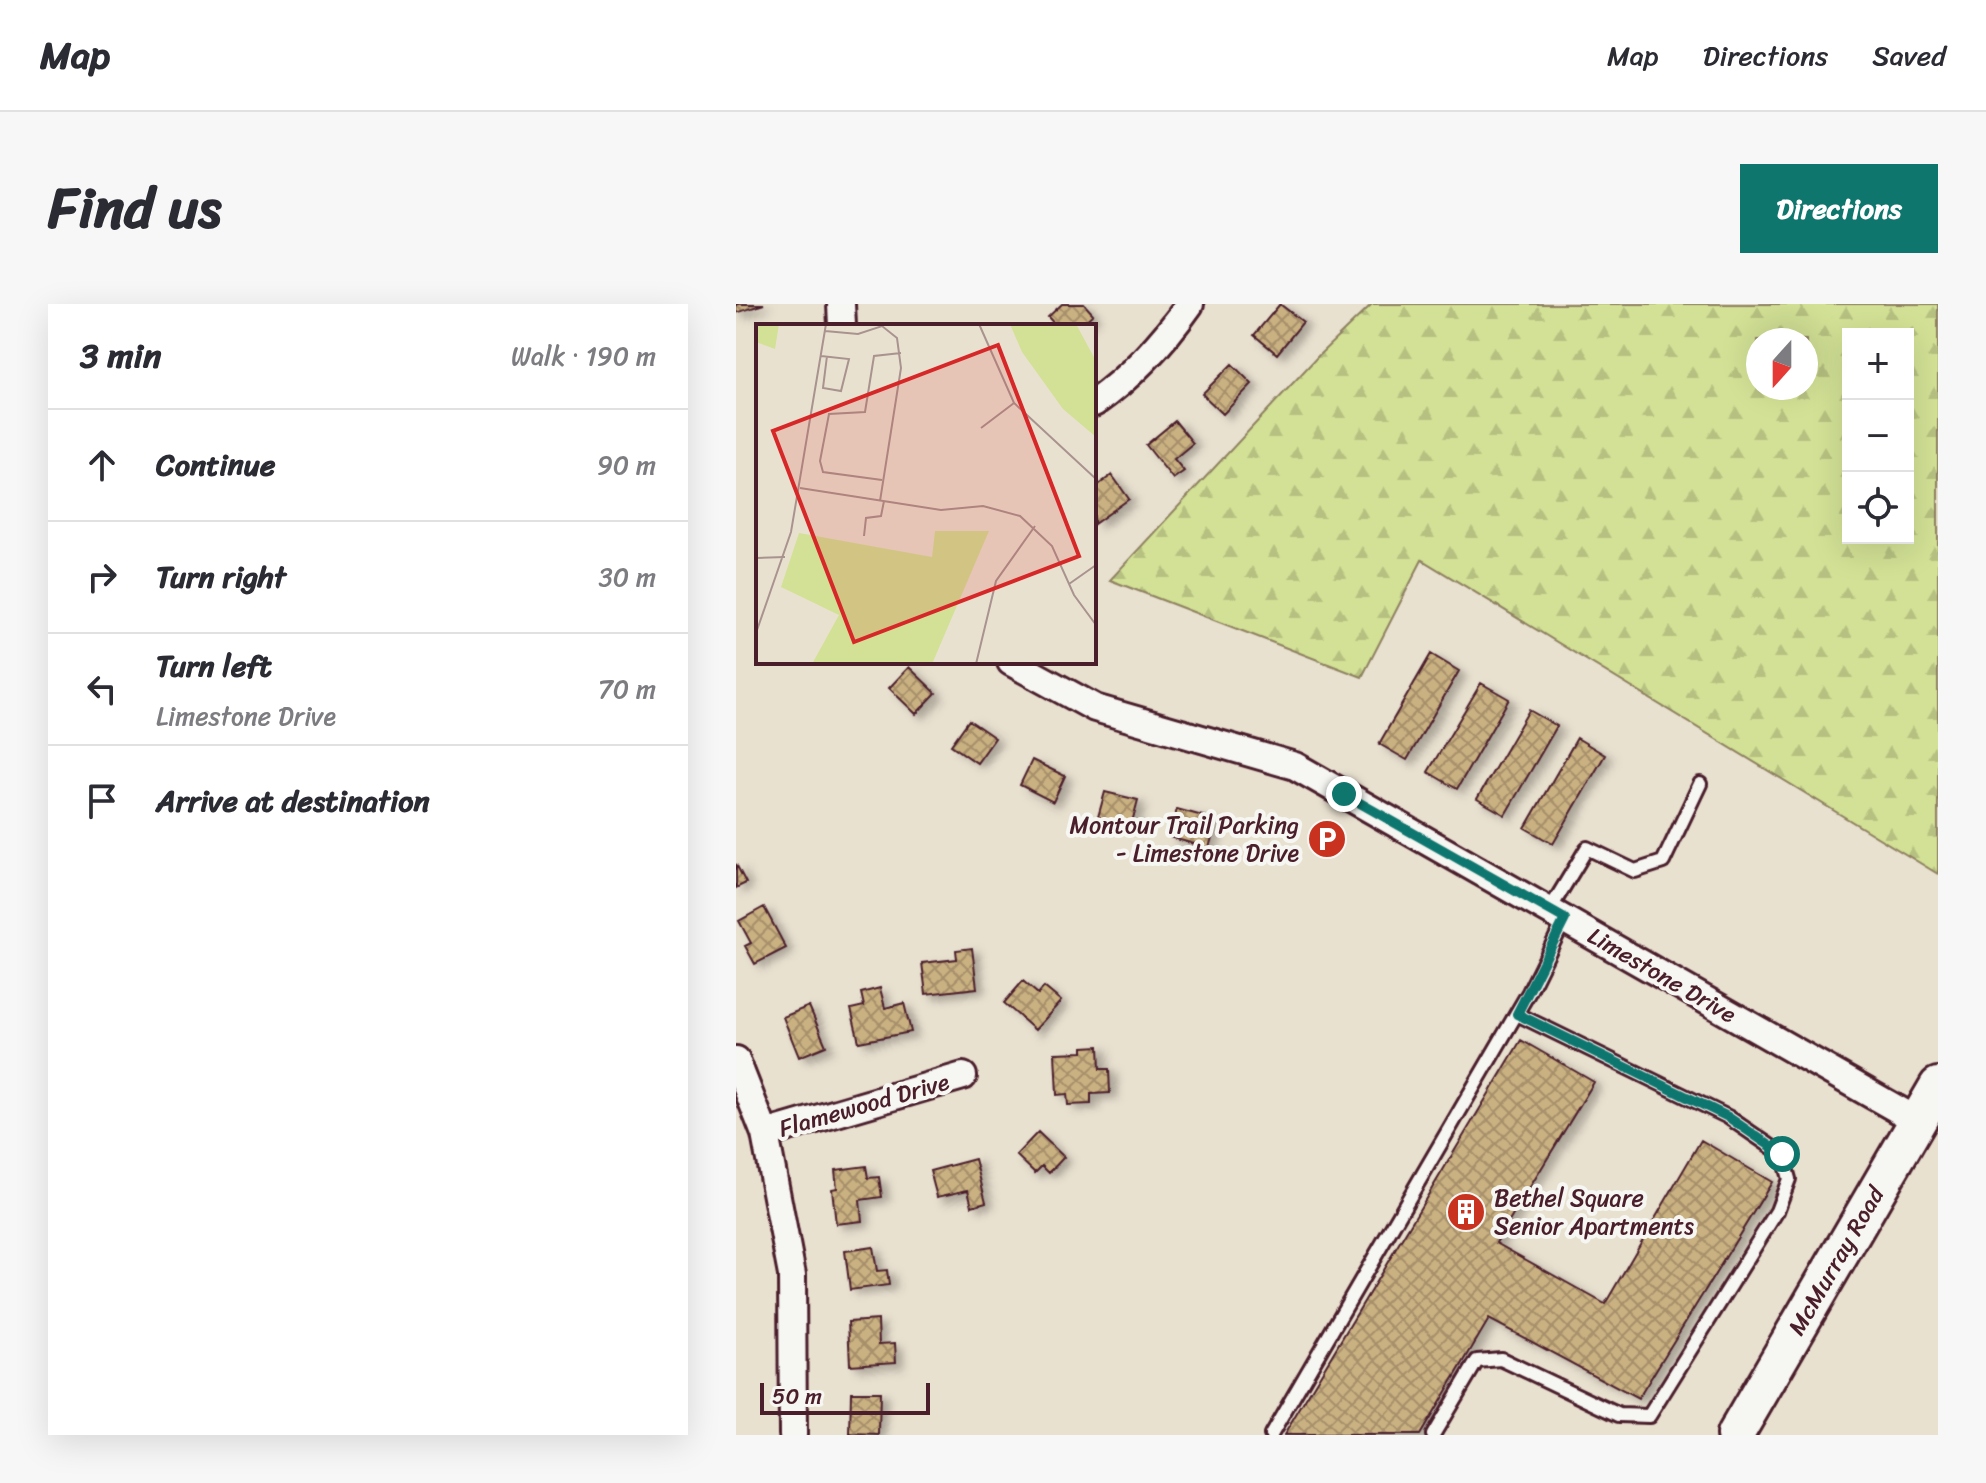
<!DOCTYPE html>
<meta charset="utf-8">
<style>
body{margin:0;font-family:Sriracha,sans-serif;background:#f7f7f7;color:#2b2b33}
.controls{position:absolute;right:24px;top:24px;display:grid;overflow:hidden;border-radius:0px;box-shadow:0 8px 32px #0002}
.controls button{width:72px;height:72px;display:grid;place-items:center;padding:0;border:0;border-bottom:2px solid #e1e1e2;background:#fff;color:#2b2b33;font:40px sans-serif}
.compass{position:absolute;left:1010px;top:24px;width:72px;height:72px;border-radius:50%;background:#fff;box-shadow:0 8px 32px #0002;rotate:201deg}
.scale{position:absolute;left:24px;bottom:20px;width:170px;box-sizing:border-box;padding-left:8px;border:4px solid #4a1f2b;border-top:0;font-size:22px;line-height:28px;white-space:nowrap;color:#4a1f2b;-webkit-text-stroke:6px #f6f6f2;paint-order:stroke}
.stop{position:absolute;width:24px;height:24px;margin:-18px;border:6px solid #0f766e;border-radius:50%;background:#fff}
.stop.end{background:#0f766e;border-color:#fff;box-shadow:0 2px 8px #0008}
.list{margin:0;padding:0;list-style:none}
h2{display:flex;justify-content:space-between;align-items:center;height:104px;margin:0;padding:0 32px;font-size:34px}
h2 small{font-size:26px;font-weight:400;color:#7c7c81}
.list li{display:grid;grid-template-columns:52px 1fr auto;gap:24px;align-items:center;box-sizing:border-box;height:112px;padding:0 32px;border-top:2px solid #e1e1e2}
.list b{display:block;font-size:30px;white-space:nowrap}
.list p{margin:0;font-size:26px;white-space:nowrap;color:#7c7c81}
.list em{font-size:26px;font-style:normal;color:#7c7c81}
.icon{flex:none;width:44px;height:44px;fill:none;stroke:currentColor;stroke-width:2;stroke-linecap:round;stroke-linejoin:round}
.map{position:relative;flex:none;width:1202px;height:1131px;overflow:hidden;border-radius:0px}
header{display:flex;align-items:center;gap:48px;box-sizing:border-box;height:112px;padding:0 40px;background:#fff;border-bottom:2px solid #e1e1e2}
header strong{font-size:38px}
nav{display:flex;gap:44px;margin-inline-start:auto;font-size:28px}
.intro{display:flex;align-items:center;justify-content:space-between;box-sizing:border-box;height:192px;padding:0 48px}
h1{margin:0;font-size:56px}
.button{padding:20px 36px;border-radius:0px;background:#0f766e;color:#fff;font-size:28px;font-weight:700}
main{display:flex;gap:48px;padding:0 48px}
aside{flex:1;background:#fff;border-radius:0px;box-shadow:0 8px 32px #0002}
.map>svg:first-child{display:block}
</style>
<header>
<strong>Map</strong>
<nav><a>Map</a><a>Directions</a><a>Saved</a></nav>
</header>
<div class="intro"><h1>Find us</h1><a class="button">Directions</a></div>
<main>
<aside>
<h2>3 min<small>Walk · 190 m</small></h2>
<ul class="list">
<li><svg class="icon" aria-label="ahead" viewBox="0 0 24 24"><path d="M12 20V5M6 11l6-6 6 6"/></svg><div><b>Continue</b></div><em>90 m</em></li>
<li><svg class="icon" aria-label="right" viewBox="0 0 24 24"><path d="M7 20v-9h11M14 6l5 5-5 5"/></svg><div><b>Turn right</b></div><em>30 m</em></li>
<li><svg class="icon" aria-label="left" viewBox="0 0 24 24"><path d="M17 20v-9H6M10 6l-5 5 5 5"/></svg><div><b>Turn left</b><p>Limestone Drive</p></div><em>70 m</em></li>
<li><svg class="icon" aria-label="arrive" viewBox="0 0 24 24"><path d="M6 21V4h12l-3 4 3 4H6"/></svg><div><b>Arrive at destination</b></div></li>
</ul>
</aside>
<div class="map">
<svg width="1202" height="1131" viewBox="0 0 1202 1131">
<defs>
<pattern id="forest-firs" width="22" height="20" patternUnits="userSpaceOnUse" patternTransform="scale(2)"><rect width="22" height="20" fill="#d2e195"/><path d="M5 1l3.5 6h-7zM16 11l3.5 6h-7z" fill="#b6c181"/></pattern>
<pattern id="building-cross-hatch" width="8" height="8" patternUnits="userSpaceOnUse" patternTransform="scale(2)"><rect width="8" height="8" fill="#cab181"/><path d="M0 0l8 8M0 8l8-8" fill="none" stroke="#a68f6a"/></pattern>
<filter id="shadow"><feDropShadow dx="7" dy="4.5" stdDeviation="4" flood-color="#0004"/></filter>
</defs>
<rect width="100%" height="100%" fill="#e9e1d0"/>
<filter id="ink" filterUnits="userSpaceOnUse"><feTurbulence type="fractalNoise" baseFrequency=".0125" numOctaves="2"/><feDisplacementMap in="SourceGraphic" scale="16" xChannelSelector="R" yChannelSelector="G"/><feConvolveMatrix kernelMatrix="1 2 1 2 8 2 1 2 1" color-interpolation-filters="sRGB"/></filter>
<g filter="url(#ink)">
<path fill="url(#forest-firs)" stroke="#8e8060" stroke-width="2" fill-rule="evenodd" d="M636,0H1202V570L686,256L626,373L374,276L583,51ZM1112,30H1172V234H1112ZM1022,36H1070V84H1022Z"/>
<path fill="url(#building-cross-hatch)" stroke="#4a1f2b" stroke-width="2" filter="url(#shadow)" d="M0,0H28L0,9Z
M326,0H348L357,10L344,22H320L312,13Z
M544,0L567,18L541,50L518,31Z
M496,60L516,80L487,110L466,90Z
M439,117L457,139L438,155L448,167L437,175L410,141Z
M376,171L393,195L358,220V184Z
M695,350L723,367L671,456L643,440Z
M173,363L200,389L180,410L153,384Z
M745,379L773,395L721,485L692,468Z
M793,406L821,422L769,511L741,495Z
M233,416L259,434L241,459L215,441Z
M841,434L869,451L817,540L789,524Z
M296,456L329,472L317,498L284,481Z
M369,488L402,496L395,522L362,513Z
M441,505L481,516L473,544L433,533Z
M0,560L10,579L0,584Z
M28,603L50,644L19,660L9,642L15,639L3,617Z
M236,644L241,684L190,690L186,659L221,655L220,646Z
M287,677L302,690L308,683L325,697L299,726L268,699Z
M144,684L149,704L168,699L175,728L123,738L115,705L128,702L125,689Z
M73,702L90,742L63,753L47,713Z
M785,736L858,778L760,939L869,1000L965,836L1036,878L902,1095L753,1015L684,1131H548Z
M363,742L364,765H373L374,789L355,790V800L332,801L331,790L321,791L319,749L347,748V743Z
M302,828L328,853L313,869L306,862L299,869L280,851Z
M239,855L250,898L236,902L232,886L201,893L194,867Z
M130,862L132,874L143,873L146,893L124,896L126,917L100,920L96,885L101,884L99,866Z
M137,943L141,967L151,966L153,981L114,986L109,947Z
M142,1016L143,1040L159,1039L160,1058L114,1061L112,1018Z
M115,1088H144L143,1131L114,1130Z"/>
<g fill="none" stroke-linecap="round" stroke-linejoin="round">
<defs>
<path id="lane" d="M813,607L851,544L899,567L927,558L964,480
M535,1131L793,688L829,615
M697,1131L741,1057L765,1055L883,1111L913,1112L1041,907L1053,875L1046,850L992,813L781,710"/>
<path id="street" d="M105,0L106,22
M358,99C396,72 428,37 454,0
M275,358L359,404L559,462L1182,817
M0,756L29,830L56,971L57,1131
M29,830L227,772"/>
<path id="secondary" d="M999,1131L1202,782"/>
</defs>
<use href="#lane" stroke="#4a1f2b" stroke-width="18"/>
<use href="#street" stroke="#4a1f2b" stroke-width="32"/>
<use href="#secondary" stroke="#4a1f2b" stroke-width="42"/>
<use href="#lane" stroke="#f6f6f2" stroke-width="12"/>
<use href="#street" stroke="#f6f6f2" stroke-width="26"/>
<use href="#secondary" stroke="#f6f6f2" stroke-width="36"/>
</g>
</g>
<g fill="none" stroke-linecap="round" stroke-linejoin="round" filter="url(#ink)">
<path stroke="#0f766e" stroke-width="10" d="M608,490L829,615L781,710L992,813L1046,850"/>
</g>
<defs>
<symbol id="parking-disc" viewBox="-11 -11 22 22"><circle r="9.5" fill="#c8321e" stroke="#f6f6f2"/><path d="M-3.5-5.5H1a3.5 3.5 0 0 1 0 7H-1V5.5H-3.5ZM-1-3.4V-.6H.8a1.4 1.4 0 0 0 0-2.8Z" fill="#fff"/></symbol>
<symbol id="building-disc" viewBox="-11 -11 22 22"><circle r="9.5" fill="#c8321e" stroke="#f6f6f2"/><path d="M-4-6H4V6H1V3H-1V6H-4ZM-2.5-4.3h1.7v1.8h-1.7ZM.8-4.3h1.7v1.8H.8ZM-2.5-1h1.7V.8h-1.7ZM.8-1h1.7V.8H.8Z" fill="#fff"/></symbol>
</defs>
<g fill-rule="evenodd">
<use href="#parking-disc" x="569" y="513" width="44" height="44"/>
<use href="#building-disc" x="708" y="886" width="44" height="44"/>
</g>
<g text-anchor="middle" stroke-width="8" stroke-linejoin="round" paint-order="stroke">
<g font-size="24" fill="#4a1f2b" stroke="#f6f6f2" text-anchor="end">
<text x="563" y="529">Montour Trail Parking<tspan x="563" dy="28">- Limestone Drive</tspan></text>
<text x="758" y="902" text-anchor="start">Bethel Square<tspan x="758" dy="28">Senior Apartments</tspan></text>
</g>
<g font-size="24" fill="#4a1f2b" stroke="#f6f6f2">
<text transform="translate(926 671) rotate(30)" y="8">Limestone Drive</text>
<text transform="translate(128 801) rotate(-16)" y="8">Flamewood Drive</text>
<text transform="translate(1100 957) rotate(-60)" y="8">McMurray Road</text>
</g>
</g>
<g transform="translate(20 20)">
<rect width="340" height="340" fill="#e9e1d0"/>
<path d="M0,0H23L19,25L0,18ZM254,0H320L340,37V113L307,85L266,28ZM179,207H233L176,340H56L83,291L25,263L43,209L176,233Z" fill="#d2e195"/>
<path fill="none" stroke="#a9938e" stroke-width="2" d="M223,0L258,79L340,155M69,7L102,10L126,2L141,14L145,44L124,177M65,32L93,35L85,67L67,64L71,32M225,104L258,79M126,156L67,148L64,137L73,90L109,88L118,32L145,29M44,164L185,186L227,182L264,192L296,222L318,271L340,301M108,212L110,194L125,192L128,177M0,234L29,233M313,260L340,241M0,309L35,208L70,0M220,340L240,257L279,202"/>
<path fill="#d62828" fill-opacity="0.15" stroke="#d62828" stroke-width="4" d="M242,21L323,232L98,318L17,107Z"/>
<rect width="340" height="340" fill="none" stroke="#4a1f2b" stroke-width="4"/>
</g>
</svg>
<div class="controls">
<button>+</button>
<button>−</button>
<button><svg class="icon" aria-label="locate" viewBox="0 0 24 24"><circle cx="12" cy="12" r="6"/><path d="M12 2v4M12 18v4M2 12h4M18 12h4"/></svg></button>
</div>
<svg class="compass" viewBox="-18 -18 36 36"><path d="M0-13l5 13h-10z" fill="#e53935"/><path d="M0 13l5-13h-10z" fill="#7c7c81"/></svg>
<div class="scale">50 m</div>
<div class="stop" style="left:1046px;top:850px"></div>
<div class="stop end" style="left:608px;top:490px"></div>
</div>
</main>
